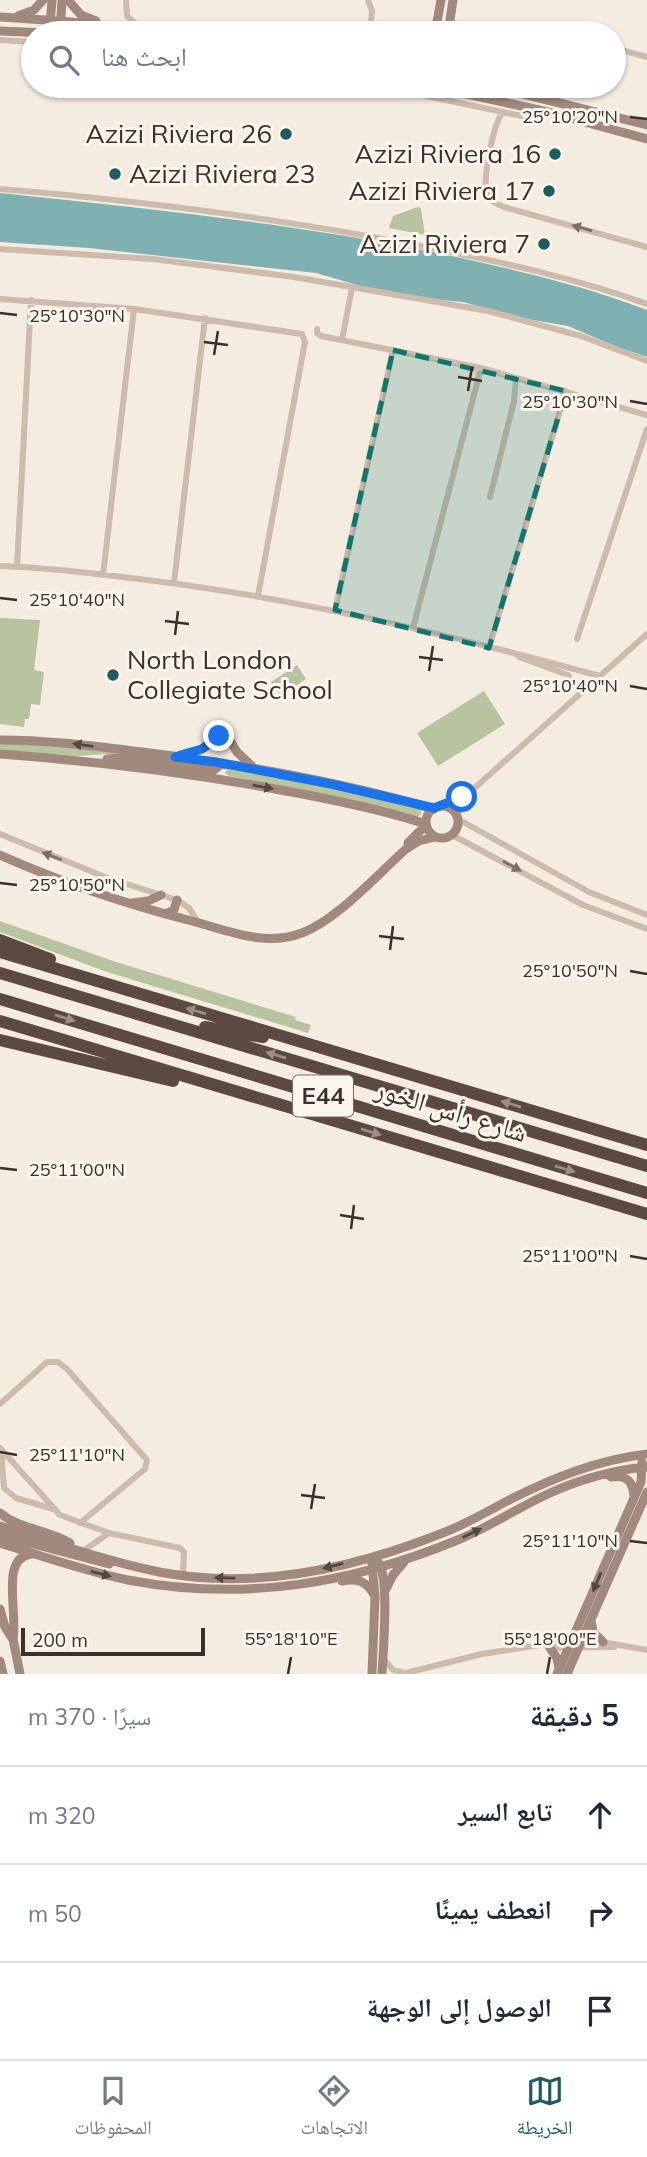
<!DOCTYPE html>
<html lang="ar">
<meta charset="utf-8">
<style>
body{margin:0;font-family:Mulish,"Noto Naskh Arabic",sans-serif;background:#f2f2f3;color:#1f2937;direction:rtl}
.scale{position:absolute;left:21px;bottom:18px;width:184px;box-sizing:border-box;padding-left:7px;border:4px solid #3b302b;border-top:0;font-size:19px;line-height:24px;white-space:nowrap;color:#3b302b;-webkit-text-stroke:5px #fbf5ee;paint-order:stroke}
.stop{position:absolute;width:21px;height:21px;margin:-16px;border:5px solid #1a73e8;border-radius:50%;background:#fff}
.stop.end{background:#1a73e8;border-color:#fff;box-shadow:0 2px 7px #0008}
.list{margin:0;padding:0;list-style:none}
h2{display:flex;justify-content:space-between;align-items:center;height:91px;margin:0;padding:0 28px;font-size:30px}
h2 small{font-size:23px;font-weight:400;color:#747a83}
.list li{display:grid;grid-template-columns:46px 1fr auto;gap:21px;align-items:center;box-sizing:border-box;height:98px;padding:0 28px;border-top:2px solid #e0e1e3}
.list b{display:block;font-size:26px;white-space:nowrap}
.list em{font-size:23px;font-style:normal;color:#747a83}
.icon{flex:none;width:38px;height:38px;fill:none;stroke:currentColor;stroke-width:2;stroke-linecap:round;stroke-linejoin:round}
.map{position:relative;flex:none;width:647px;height:1674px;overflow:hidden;direction:ltr}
.search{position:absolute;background:#fff;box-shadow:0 2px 5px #0004;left:21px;right:21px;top:21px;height:77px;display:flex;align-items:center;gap:18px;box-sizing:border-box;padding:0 24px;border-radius:38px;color:#747a83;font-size:26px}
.sheet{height:385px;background:#fff}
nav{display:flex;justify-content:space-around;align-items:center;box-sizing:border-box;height:98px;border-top:2px solid #e0e1e3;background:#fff;font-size:19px;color:#747a83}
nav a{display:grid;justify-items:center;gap:4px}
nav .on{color:#1f5a5e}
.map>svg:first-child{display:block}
</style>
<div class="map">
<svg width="647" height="1674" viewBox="0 0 647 1674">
<rect width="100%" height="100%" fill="#f4ebe1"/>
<path fill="#b8c4a0" d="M418,207L421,208L425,235L389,228L393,216Z
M0,618L40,620L34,670L44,672L40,705L31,704L29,719H25L24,727L0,724Z
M297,665L306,679L281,696L271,682Z
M484,691L505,724L438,766L417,733Z
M0,743L101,749L203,767L107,754L76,756L0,750Z
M227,769L332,788L420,809L422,813L418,817L299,789L229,776L225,773Z
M0,921L116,962L296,1017L295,1020L311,1025L308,1033L107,972L0,932Z"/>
<path fill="#7fb0b2" d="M0,193C192,213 384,233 571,285C597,292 622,301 647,310V357L617,347L568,326L521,318L463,302L412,297L364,287L316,273L89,248L0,242Z"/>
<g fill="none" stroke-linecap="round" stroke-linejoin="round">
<path stroke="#cdbbac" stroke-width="6" d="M126,0L127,16L140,28
M368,0L372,11L370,33
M518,33L533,27L560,33
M0,40L33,42
M614,48L647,57
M378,86L522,116H535L547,112
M503,112C494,122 482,179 487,193C490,201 496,204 504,207L647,247
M0,189C143,201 285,219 426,247C501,262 575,278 647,304
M0,249L153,259L294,277L488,311L581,336L647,361
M0,299L134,309L302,334L305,342L258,596
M317,329V333L321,336L481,368L647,415
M342,340L352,288
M490,497L514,401L516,378
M0,566C41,567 81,572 122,577C284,595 443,633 600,676
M17,567L31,300
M103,575L134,309
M174,583L205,318
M335,610L393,350
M413,628L481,368
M577,639L647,429
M489,648L566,391
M519,657L568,675L580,694
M440,807L469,793L647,634
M457,817L468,794
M458,819L589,892L647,915
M0,834L105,877L177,900L189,908L199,923
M452,835L583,905L647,929
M0,1404L47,1362H58L67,1369L147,1460L145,1469L80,1523
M0,1448L60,1515L109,1533L180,1548L184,1552L183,1575
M1,1449L4,1488L16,1498L53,1509
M83,1551L109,1533
M548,1648L614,1647
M384,1659L393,1670L404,1673
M402,1674L482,1654L572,1640H591L647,1650"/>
<path stroke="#a18a7d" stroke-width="9" d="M68,0L81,15L96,21
M18,16L34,10L43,0
M0,17L61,21L175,33
M50,25L52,0
M0,31L49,33
M60,33L62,0
M435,33L441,0
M448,33L453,0
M431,86L548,112L647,139
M491,86L647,125
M228,737L237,752L254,768
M0,740C50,740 100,747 150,753C245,765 341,782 434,809
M0,754C93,761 184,772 275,789C326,798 377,808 426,824
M180,755L202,749L220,736
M107,759L122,758L214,770L223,763
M426 822a16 16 0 1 1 32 0a16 16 0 1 1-32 0Z
M408,843L426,825
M0,855C63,883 126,904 192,921C229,931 265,947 302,933C338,919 377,875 406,849L419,841L435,837
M132,903L148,901L161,895
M165,914L174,910L177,900
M611,1477C627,1474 633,1482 634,1497
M0,1513C21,1530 47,1529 70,1543
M0,1526C52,1542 105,1561 159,1572C253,1590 352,1569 440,1534C465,1525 488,1511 511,1499C555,1477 598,1460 647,1454
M0,1535L109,1564
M0,1543C42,1556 84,1571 128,1580C243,1602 352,1584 460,1539C491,1526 519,1507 550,1493C581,1479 613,1470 647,1467
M378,1562C390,1576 383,1652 382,1674
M372,1564L375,1596L372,1674
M342,1581C357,1578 367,1581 374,1595
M385,1591L393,1575L404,1562
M0,1609L5,1627L12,1638
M591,1620L593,1632L603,1642
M12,1634L20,1674
M13,1640C18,1610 0,1558 31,1554
M550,1648L557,1658L559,1668
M0,1661L3,1674
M557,1674L641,1482L642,1462
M567,1674L647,1492"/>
<path stroke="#5c4a42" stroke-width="12" d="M0,940L50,959
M0,952L647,1145
M0,973L647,1166
M0,999L647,1193
M0,1021L647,1214
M205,1027L263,1037
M0,1040L173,1081"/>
</g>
<defs><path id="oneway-solid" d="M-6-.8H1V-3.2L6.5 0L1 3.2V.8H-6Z" transform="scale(1.75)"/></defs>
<g fill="#7d6f65">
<use href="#oneway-solid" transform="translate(582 228) rotate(-164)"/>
<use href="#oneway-solid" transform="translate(52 856) rotate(-158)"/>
<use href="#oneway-solid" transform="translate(512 866) rotate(29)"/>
</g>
<g fill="#544640">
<use href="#oneway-solid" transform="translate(83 745) rotate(-173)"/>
<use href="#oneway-solid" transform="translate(263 787) rotate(10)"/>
<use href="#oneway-solid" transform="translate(472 1533) rotate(-26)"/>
<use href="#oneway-solid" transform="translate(333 1566) rotate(166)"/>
<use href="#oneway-solid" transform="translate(101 1574) rotate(14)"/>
<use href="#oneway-solid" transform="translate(225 1578) rotate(-179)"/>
<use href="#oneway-solid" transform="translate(597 1582) rotate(113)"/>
</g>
<g fill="#9c8e87">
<use href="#oneway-solid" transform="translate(196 1011) rotate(-164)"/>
<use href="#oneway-solid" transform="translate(65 1018) rotate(17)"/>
<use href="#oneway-solid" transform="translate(276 1055) rotate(-163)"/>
<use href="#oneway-solid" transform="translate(511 1104) rotate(-163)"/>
<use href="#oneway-solid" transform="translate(371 1132) rotate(17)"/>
<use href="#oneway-solid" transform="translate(565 1169) rotate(17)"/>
</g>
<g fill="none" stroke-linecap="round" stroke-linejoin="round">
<path stroke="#1a73e8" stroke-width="9" d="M219,736L202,749L175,757L215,762L331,784L434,808L462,797"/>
</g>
<path fill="#0f766e" fill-opacity="0.2" stroke="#0f766e" stroke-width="5" stroke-dasharray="14 9" stroke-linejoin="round" d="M393,350L566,391L489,648L335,610Z"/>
<path fill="none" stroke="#3b302b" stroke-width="2.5" d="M630,117L647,119M0,313L17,315M204,342L228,345M214,355L218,331M458,377L482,381M468,391L472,367M630,401L647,404M0,598L17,600M165,621L189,624M175,635L178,611M419,657L443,660M429,671L433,646M630,686L647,689M0,883L17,885M379,936L404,939M390,950L393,926M630,971L647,974M0,1168L17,1170M340,1215L364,1219M351,1229L354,1205M630,1256L647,1259M0,1452L17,1455M301,1495L325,1498M311,1509L315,1484M630,1541L647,1543M288,1674L291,1657M547,1674L550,1657"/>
<g fill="#1f5a5e" stroke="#fbf5ee" stroke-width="2.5">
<circle cx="286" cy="134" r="7"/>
<circle cx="555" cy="154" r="7"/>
<circle cx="115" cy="174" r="7"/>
<circle cx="549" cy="191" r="7"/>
<circle cx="544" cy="244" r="7"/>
<circle cx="113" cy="675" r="7"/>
</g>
<g text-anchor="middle" stroke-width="6" stroke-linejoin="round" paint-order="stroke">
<rect fill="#fbf5ee" stroke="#756b66" stroke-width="2" x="293" y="1075.5" width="60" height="41" rx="5"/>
<g font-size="24" font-weight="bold" fill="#3b302b">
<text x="323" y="1104">E44</text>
</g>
<g font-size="26" fill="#3b302b" stroke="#fbf5ee" text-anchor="end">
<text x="272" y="143">Azizi Riviera 26</text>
<text x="541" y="163">Azizi Riviera 16</text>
<text x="129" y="183" text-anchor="start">Azizi Riviera 23</text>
<text x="535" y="200">Azizi Riviera 17</text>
<text x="530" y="253">Azizi Riviera 7</text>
<text x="127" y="669" text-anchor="start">North London<tspan x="127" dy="30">Collegiate School</tspan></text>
</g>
<g font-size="26" fill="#3b302b" stroke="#fbf5ee">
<text transform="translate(451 1111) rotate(17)" y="9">شارع رأس الخور</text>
</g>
</g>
<g font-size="18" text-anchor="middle" fill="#3b302b" stroke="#fbf5ee" stroke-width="6" stroke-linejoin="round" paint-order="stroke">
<text x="570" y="123">25°10'20"N</text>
<text x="77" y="322">25°10'30"N</text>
<text x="570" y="408">25°10'30"N</text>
<text x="77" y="606">25°10'40"N</text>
<text x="570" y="692">25°10'40"N</text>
<text x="77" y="891">25°10'50"N</text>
<text x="570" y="977">25°10'50"N</text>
<text x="77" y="1176">25°11'00"N</text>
<text x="570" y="1262">25°11'00"N</text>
<text x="77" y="1461">25°11'10"N</text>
<text x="570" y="1547">25°11'10"N</text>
<text x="291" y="1645">55°18'10"E</text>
<text x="550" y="1645">55°18'00"E</text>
</g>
</svg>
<div class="scale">200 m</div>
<div class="stop" style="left:462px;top:797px"></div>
<div class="stop end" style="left:219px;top:736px"></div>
<div class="search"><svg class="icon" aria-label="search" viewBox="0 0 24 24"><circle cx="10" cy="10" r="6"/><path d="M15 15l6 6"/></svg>ابحث هنا</div>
</div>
<section class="sheet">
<h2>5 دقيقة<small>سيرًا · 370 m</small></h2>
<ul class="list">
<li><svg class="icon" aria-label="ahead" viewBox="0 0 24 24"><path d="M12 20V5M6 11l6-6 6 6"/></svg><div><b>تابع السير</b></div><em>320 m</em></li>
<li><svg class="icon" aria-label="right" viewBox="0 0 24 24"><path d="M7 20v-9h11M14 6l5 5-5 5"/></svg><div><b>انعطف يمينًا</b></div><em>50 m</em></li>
<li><svg class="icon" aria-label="arrive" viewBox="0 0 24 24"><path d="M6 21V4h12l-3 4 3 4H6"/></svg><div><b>الوصول إلى الوجهة</b></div></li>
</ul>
</section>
<nav>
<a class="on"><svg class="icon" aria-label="map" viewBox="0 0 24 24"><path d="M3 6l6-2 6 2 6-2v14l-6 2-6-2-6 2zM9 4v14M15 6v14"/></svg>الخريطة</a>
<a><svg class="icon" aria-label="directions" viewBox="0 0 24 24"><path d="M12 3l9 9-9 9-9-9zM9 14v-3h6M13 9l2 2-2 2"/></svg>الاتجاهات</a>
<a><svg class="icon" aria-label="saved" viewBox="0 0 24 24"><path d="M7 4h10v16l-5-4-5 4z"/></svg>المحفوظات</a>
</nav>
